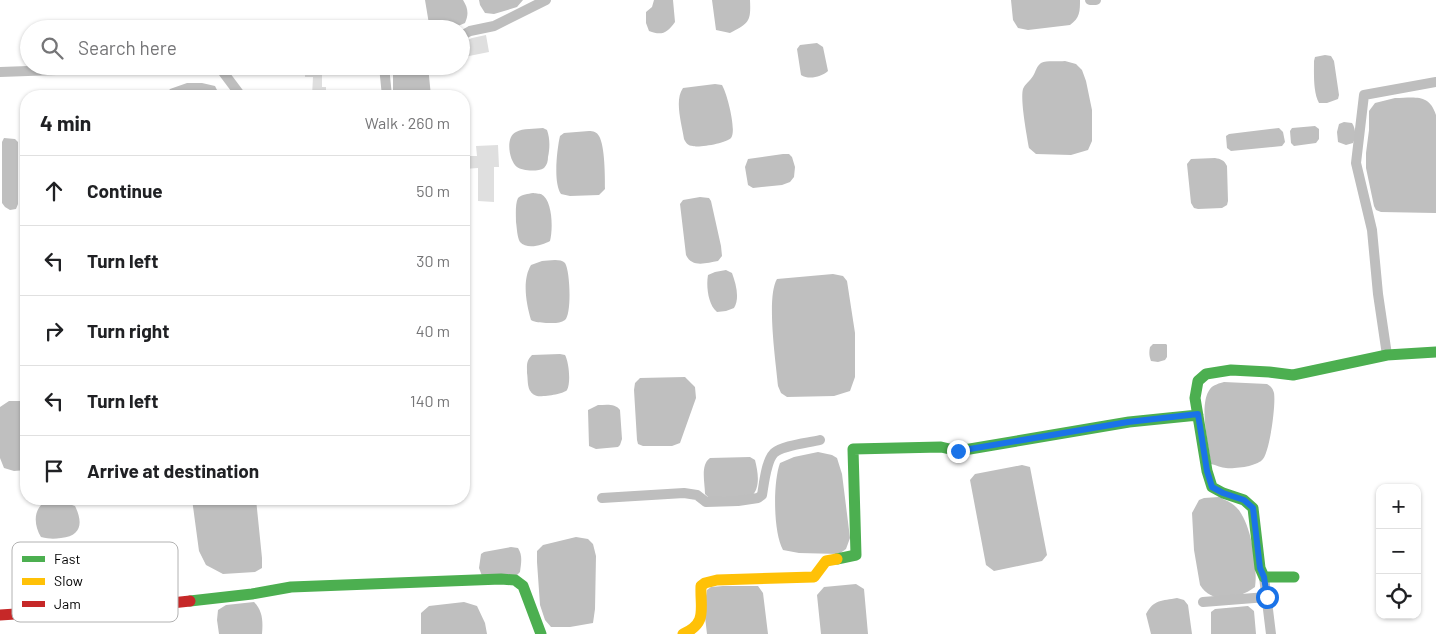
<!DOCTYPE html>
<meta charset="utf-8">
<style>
body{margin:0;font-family:Barlow,sans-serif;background:#f2f2f2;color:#202124}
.controls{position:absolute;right:15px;bottom:15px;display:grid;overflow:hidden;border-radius:10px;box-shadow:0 1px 4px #0004}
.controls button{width:45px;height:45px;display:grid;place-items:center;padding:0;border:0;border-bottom:1px solid #e0e0e0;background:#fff;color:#202124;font:25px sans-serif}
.stop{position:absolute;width:15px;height:15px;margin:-11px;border:4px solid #1a73e8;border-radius:50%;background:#fff}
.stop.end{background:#1a73e8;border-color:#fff;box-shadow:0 1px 5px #0008}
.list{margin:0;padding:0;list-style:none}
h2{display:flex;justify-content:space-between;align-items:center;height:65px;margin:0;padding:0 20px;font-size:21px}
h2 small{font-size:16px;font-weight:400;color:#757577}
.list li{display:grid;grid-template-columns:32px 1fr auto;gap:15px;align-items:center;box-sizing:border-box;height:70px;padding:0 20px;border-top:1px solid #e0e0e0}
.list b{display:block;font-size:19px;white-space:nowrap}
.list em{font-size:16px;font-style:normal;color:#757577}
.icon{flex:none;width:28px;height:28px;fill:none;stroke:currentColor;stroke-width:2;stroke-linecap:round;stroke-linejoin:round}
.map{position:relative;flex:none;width:1436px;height:634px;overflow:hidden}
.search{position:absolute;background:#fff;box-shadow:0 1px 4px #0004;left:20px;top:20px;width:450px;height:55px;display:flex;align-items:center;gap:12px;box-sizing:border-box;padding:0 18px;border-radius:28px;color:#757577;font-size:19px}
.panel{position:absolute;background:#fff;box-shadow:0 1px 4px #0004;left:20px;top:90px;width:450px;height:415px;border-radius:20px}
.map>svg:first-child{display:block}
</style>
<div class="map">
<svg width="1436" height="634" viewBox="0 0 1436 634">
<rect width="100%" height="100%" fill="#fff"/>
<path fill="#bfbfbf" d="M425,0H463C468,8 469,14 465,23L451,29H433L429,24Z
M479,0H523L517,7L494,14L485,13L480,5Z
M654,0H673L675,22C667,33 662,36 649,31L646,23V12L652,7Z
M712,0H750C751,22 749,23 730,33L716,30Z
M1011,0H1080C1080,11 1080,18 1070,25L1028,30L1018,28L1013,20Z
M817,43L823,47L828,71C821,77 809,80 801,75L797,49L800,45Z
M1325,55L1331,56L1334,61L1339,95L1338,99L1327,103H1319C1313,92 1314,74 1314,61L1315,57Z
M1065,61L1076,64L1082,70L1086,81L1092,110V141L1088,150L1071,155L1036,154L1029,148C1027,136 1020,100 1023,89C1025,84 1030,81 1033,76C1036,71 1036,67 1041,63C1047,60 1058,62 1065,61Z
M393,66H428L431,96H393Z
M187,83H202L215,86L220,96H165L170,89Z
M715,84L722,85C727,93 737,131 731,138C727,143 699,148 693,146C688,146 686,143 684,139C682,125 674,100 683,88Z
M1395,98C1414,98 1429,93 1436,115V213H1435L1381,212L1376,210L1374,206L1366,168V153L1369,130V111L1375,103Z
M1344,122L1352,123C1356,129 1356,137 1353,143L1346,145L1338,142L1337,132L1339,124Z
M1315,126L1319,129V139L1316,143L1294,146L1291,143L1290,131L1292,128Z
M543,128L547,130C550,138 550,148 548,157C548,161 547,165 544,168C538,172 522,171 517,167C509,161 505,137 516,132C523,128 535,129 543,128Z
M1279,128L1283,132L1285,142L1282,146L1231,151L1227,148L1226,136L1229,134Z
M589,131C593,131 597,132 599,136C605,146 605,177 605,189L599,195L570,196L561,194C553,183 557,149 560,136L564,133Z
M4,138L15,139L18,142V204L16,209L10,210L5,207L2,203V142Z
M783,154H789L792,157L795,167L794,177L790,182L782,185L753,188L748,185L745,167L748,159Z
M1215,158C1221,159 1224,160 1227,166L1228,201L1227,205L1222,208L1198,209L1194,208L1191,203L1187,164L1191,159Z
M533,193C534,193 540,194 541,194C553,200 553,230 550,241C543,245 527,250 520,242C517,237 517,228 516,222C516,216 515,204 518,198C522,194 528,194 533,193Z
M700,197L709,198L711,201L721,246L722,256L718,261C706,263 692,268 686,255L680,204L683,200Z
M542,261C548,261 560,258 565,263C570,270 572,314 565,320C560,324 552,323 546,323C540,322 536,323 531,320C526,303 522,280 531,265Z
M726,270L732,273C736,284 740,298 734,308L726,311L717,312C708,305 706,286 708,275L715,272Z
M833,274L843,276L847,281L855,333V377L850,391L834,396L787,397L781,393L778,386C776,363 766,297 777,279Z
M1153,344H1166L1167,345V357L1165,360L1158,362L1151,361C1149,356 1149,352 1150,347Z
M560,354L565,355C569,362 571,383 567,390C564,394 543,397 537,396C536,396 531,393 531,392C527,388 528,378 527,373C527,365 526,361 532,355Z
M685,377L695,387L696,398L680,443L672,446H643L638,444L637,440L634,390L635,383L640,378Z
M1224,382L1267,384C1271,386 1273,389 1274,393C1276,404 1270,450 1263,459C1258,466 1236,469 1226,468C1222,468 1216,465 1211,464C1209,445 1198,405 1210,389C1213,385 1220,383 1224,382Z
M9,401H26V470L14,471L4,468L0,458V407Z
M598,405C606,405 615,403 620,410L622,439L620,445L618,447L596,449L589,446L588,410Z
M818,452L832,455L837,458L842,474L850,538L846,549L839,554L799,553L783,550C773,532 773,482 780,463L794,457Z
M750,457L755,460C758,472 761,488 751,497L709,498L705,494C705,483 700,465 710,458Z
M1022,465L1030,467L1047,555L1042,561L994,571L986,565L970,480L975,474Z
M1219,497C1225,500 1231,502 1236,507C1251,521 1258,567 1255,587C1239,599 1212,605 1200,585L1194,550L1192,513L1199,500L1204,498Z
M192,499H256L262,558V568L255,572L223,574L206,565L199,551Z
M66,503L75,506C83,522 82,536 61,538C54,539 49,539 41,537C35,527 33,514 41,505Z
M576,537L588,539L593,544L596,556L595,609L593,623L570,627H551L545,620L540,605L537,562V551L543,545Z
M511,547L518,548C523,556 521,563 520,572L517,575L482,576L479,568L481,554L484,552Z
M856,584L864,589L868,634H821L817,595L824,587Z
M723,586H758L763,593L768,634H707L704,608L707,590L711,587Z
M1177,598L1184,600L1188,605L1192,634H1151L1146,614C1154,599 1162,601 1177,598Z
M254,602C263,611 263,622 262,634H219L217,620L218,610L226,605Z
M464,602L477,606L485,623L487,634H421V613L429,606Z
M1248,606L1254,611L1256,634H1211V612L1215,609Z"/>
<path fill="#dfdfdf" d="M486,35L489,52L464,57L461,43L472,38Z
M305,66H322V87H326V96H312L313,77H305Z
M498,145L499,167H494V202L478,201V168L464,169V156H477L476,146Z"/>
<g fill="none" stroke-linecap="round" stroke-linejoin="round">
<path stroke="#bebebe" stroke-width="10" d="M1090,0H1096
M461,36L470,31L494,26L546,0
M384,66L387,96
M0,72L140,67L220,68L241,96
M1387,355L1378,294L1372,230L1356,163L1364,95L1436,82
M602,498L684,493L697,495L706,502L738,501L758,498L762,495C764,484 766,461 774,453C783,445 808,443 820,440
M1264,577L1271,634
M1203,602L1267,597"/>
<path stroke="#4caf50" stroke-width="11" d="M837,559L856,555L853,449L941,447L958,451L1129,422L1198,415
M1294,577H1264L1260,568L1253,508L1244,500L1223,493L1212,487L1207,471L1195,398L1198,381L1206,374L1231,370L1269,372L1293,375L1387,355L1436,352
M190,601L252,594L291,587L501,579L515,580L523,586L541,634"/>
<path stroke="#ffc107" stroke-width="11" d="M683,634C708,623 700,609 701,586L705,583L717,580L814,577L826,561L837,559"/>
<path stroke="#c62828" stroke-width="11" d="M0,615L153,605L190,601"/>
</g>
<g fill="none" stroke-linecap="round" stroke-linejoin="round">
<path stroke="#1a73e8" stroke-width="6" d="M958,451L1128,422L1198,414L1207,471L1212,487L1223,493L1244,500L1253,508L1260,568L1264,577L1267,597"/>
</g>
<rect x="12" y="542" width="166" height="80" rx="8" fill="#fff" stroke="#b2b2b2" stroke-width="1"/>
<rect x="22" y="556" width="23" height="6" fill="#4caf50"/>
<rect x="22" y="578" width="23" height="7" fill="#ffc107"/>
<rect x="22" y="601" width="23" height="6" fill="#c62828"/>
<g font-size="14" fill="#000">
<text x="54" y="564">Fast</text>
<text x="54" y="586">Slow</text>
<text x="54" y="609">Jam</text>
</g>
</svg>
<div class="controls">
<button>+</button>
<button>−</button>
<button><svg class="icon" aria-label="locate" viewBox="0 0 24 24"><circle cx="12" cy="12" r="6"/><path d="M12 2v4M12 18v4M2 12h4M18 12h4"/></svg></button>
</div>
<div class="stop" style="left:1267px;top:597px"></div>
<div class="stop end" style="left:958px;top:451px"></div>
<div class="search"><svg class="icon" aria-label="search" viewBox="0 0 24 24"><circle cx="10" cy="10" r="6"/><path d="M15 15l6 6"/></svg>Search here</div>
<section class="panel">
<h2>4 min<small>Walk · 260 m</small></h2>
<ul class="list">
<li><svg class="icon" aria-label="ahead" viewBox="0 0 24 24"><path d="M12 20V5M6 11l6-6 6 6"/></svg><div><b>Continue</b></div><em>50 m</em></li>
<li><svg class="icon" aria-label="left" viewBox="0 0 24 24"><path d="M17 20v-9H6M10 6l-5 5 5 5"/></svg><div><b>Turn left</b></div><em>30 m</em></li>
<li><svg class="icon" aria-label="right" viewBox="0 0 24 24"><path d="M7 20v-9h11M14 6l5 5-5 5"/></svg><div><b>Turn right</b></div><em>40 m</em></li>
<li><svg class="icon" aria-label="left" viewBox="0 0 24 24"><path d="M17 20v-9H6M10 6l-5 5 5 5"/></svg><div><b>Turn left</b></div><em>140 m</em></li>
<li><svg class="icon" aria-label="arrive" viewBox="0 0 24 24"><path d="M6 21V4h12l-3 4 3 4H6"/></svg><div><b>Arrive at destination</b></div></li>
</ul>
</section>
</div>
